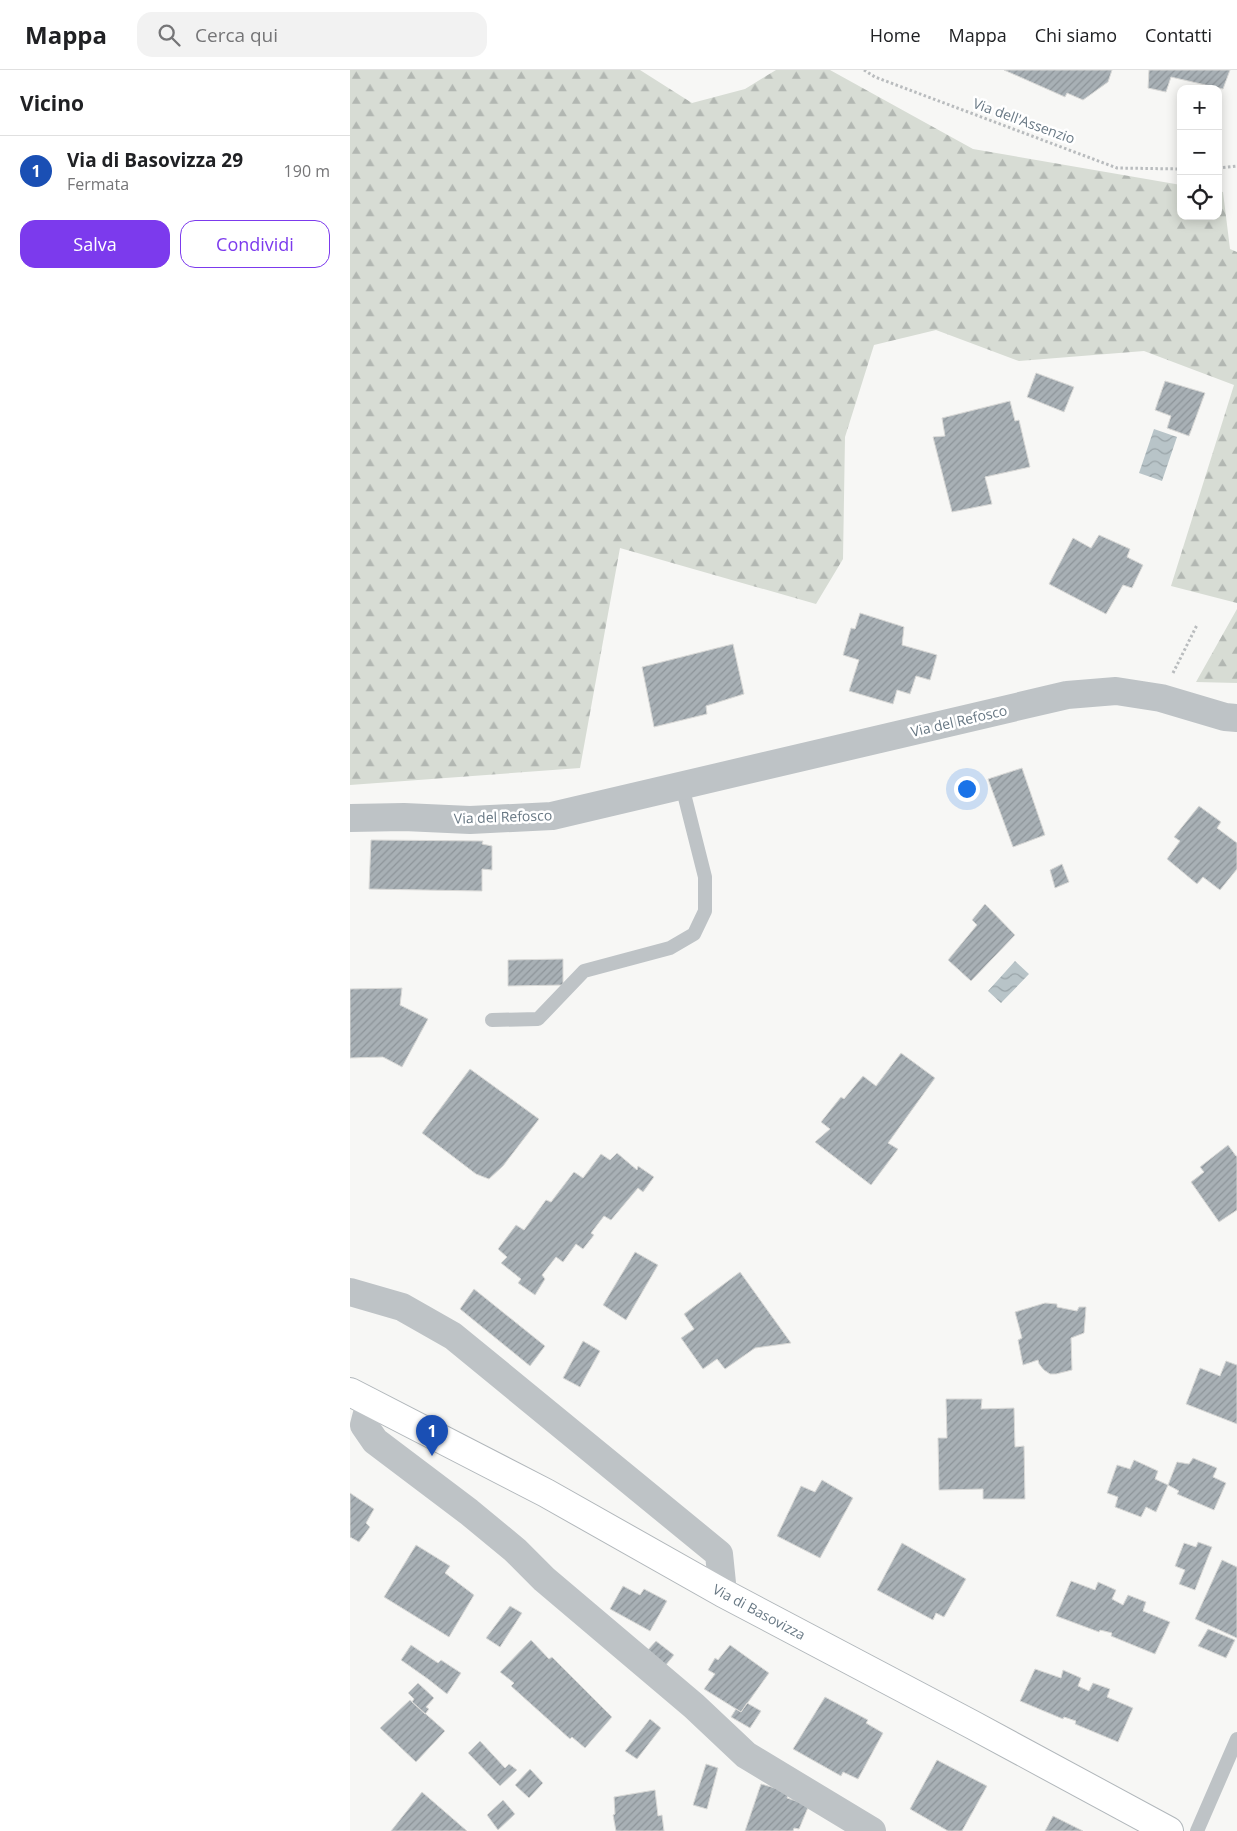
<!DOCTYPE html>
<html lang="it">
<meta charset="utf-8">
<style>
body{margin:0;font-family:"Open Sans",sans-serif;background:#f2f2f2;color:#202124}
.controls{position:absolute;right:15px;top:15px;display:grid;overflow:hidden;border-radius:10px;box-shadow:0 2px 12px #0003}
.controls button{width:45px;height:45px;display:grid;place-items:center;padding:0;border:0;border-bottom:1px solid #e0e0e0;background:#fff;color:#202124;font:25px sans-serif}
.you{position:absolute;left:616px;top:718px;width:18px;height:18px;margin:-12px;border:4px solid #fff;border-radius:50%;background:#1a73e8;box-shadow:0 0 0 8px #1a73e833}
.badge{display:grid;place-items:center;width:32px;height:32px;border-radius:50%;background:#7c3aed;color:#fff;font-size:16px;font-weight:700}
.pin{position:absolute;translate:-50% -41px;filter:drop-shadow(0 1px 2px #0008)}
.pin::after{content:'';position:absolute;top:26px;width:18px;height:15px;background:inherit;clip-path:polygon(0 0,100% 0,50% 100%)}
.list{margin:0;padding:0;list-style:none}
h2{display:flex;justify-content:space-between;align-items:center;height:65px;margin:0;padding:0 20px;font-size:21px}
h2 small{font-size:16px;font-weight:400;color:#757577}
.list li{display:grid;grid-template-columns:32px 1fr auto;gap:15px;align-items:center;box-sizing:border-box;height:70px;padding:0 20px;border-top:1px solid #e0e0e0}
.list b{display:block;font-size:19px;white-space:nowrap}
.list p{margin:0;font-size:16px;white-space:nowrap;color:#757577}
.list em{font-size:16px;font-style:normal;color:#757577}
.actions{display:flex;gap:10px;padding:15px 20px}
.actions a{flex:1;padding:11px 0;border:1px solid #7c3aed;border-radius:15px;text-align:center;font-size:18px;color:#7c3aed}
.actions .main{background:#7c3aed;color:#fff}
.icon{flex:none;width:28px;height:28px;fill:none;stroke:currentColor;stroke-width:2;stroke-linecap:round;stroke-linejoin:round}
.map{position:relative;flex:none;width:887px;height:1761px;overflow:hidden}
header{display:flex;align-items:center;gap:30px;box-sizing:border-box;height:70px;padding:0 25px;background:#fff;border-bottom:1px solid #e0e0e0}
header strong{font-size:24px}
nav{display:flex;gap:28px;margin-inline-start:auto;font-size:18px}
.search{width:350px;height:45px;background:#f2f2f2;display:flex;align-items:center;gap:12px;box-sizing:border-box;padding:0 18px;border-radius:15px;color:#757577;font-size:19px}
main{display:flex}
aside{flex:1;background:#fff}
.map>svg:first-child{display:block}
</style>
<header>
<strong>Mappa</strong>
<div class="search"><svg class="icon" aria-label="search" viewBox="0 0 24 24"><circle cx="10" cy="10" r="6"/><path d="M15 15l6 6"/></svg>Cerca qui</div>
<nav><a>Home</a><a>Mappa</a><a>Chi siamo</a><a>Contatti</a></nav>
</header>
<main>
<aside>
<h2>Vicino<small></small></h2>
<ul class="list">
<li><span class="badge" style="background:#1a4fb4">1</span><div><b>Via di Basovizza 29</b><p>Fermata</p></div><em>190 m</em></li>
</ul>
<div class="actions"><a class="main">Salva</a><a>Condividi</a></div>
</aside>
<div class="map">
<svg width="887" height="1761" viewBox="0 0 887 1761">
<defs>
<pattern id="forest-firs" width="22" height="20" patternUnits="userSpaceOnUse" patternTransform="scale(1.25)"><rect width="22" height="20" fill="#d7dcd4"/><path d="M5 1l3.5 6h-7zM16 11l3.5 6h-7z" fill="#b2b7b2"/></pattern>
<pattern id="water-waves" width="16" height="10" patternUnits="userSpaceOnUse" patternTransform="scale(1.25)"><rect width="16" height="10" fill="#b8c4c8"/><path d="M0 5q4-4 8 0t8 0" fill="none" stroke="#99a4a8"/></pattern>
<pattern id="building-hatch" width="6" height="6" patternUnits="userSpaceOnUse" patternTransform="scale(1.25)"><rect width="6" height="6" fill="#a8b0b5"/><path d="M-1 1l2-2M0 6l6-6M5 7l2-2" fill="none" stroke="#8d9499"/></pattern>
</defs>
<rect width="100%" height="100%" fill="#f7f7f5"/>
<path fill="url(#forest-firs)" d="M0,0H290L342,33L395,19L426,0H480L623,79L831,115V146H868V121L873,122L880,179L887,182V533L821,516L884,315L794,281L669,291L586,260L524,275L495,367L493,489L466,534L270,478L230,698L0,715Z
M887,539V613L846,612Z"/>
<path fill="url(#water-waves)" d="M804,359L827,367L812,411L789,403Z
M665,891L679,904L651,933L638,921Z"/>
<path fill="url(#building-hatch)" stroke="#d9d9d7" d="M654,0H762L758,12L733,30L717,23L715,27Z
M799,0H880L873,19L821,7L816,22L798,18Z
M686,303L724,317L714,342L677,327Z
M815,311L855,323L839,366L817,358L821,346L805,340Z
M660,331L665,351L669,350L680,397L635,407L642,434L602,442L583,367L595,366L592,348Z
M749,465L780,479L777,487L793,495L782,518L773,515L756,544L699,514L723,468L741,478Z
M510,543L554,557L552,575L587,585L580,610L566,606L560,624L547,620L543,634L499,621L509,590L493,585L501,558L505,559Z
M383,574L394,624L356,636L357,644L304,657L292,597Z
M672,698L695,765L663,777L638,709Z
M849,736L871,752L867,758L887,773V799L870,820L853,807L847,814L817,789L830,771L824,767Z
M21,770L133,771L132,774L142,776V800L132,799V821L19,819Z
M712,794L719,812L705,818L700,800Z
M635,834L665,865L621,911L598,890L627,855L622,850Z
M213,889V915L158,916V890Z
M52,918L50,935L78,949L52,997L33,987L0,988V919Z
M551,983L585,1008L538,1073L548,1079L521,1115L465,1072L480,1059L471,1052L491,1027L494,1029L513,1006L526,1016Z
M120,999L189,1049L153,1096L139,1109L126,1104L72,1063Z
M878,1075L886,1086H887V1140L869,1152L841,1112L854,1102L850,1097Z
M267,1083L287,1100L288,1096L304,1107L293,1122L288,1118L261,1150L254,1146L241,1163L244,1165L233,1179L226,1174L213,1192L206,1187L192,1205L195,1209L185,1225L168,1213L171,1209L151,1193L157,1187L148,1179L166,1155L174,1160L196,1130L201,1132L224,1102L233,1108L251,1084L260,1090Z
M285,1182L308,1195L276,1250L253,1235Z
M390,1202L441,1273L405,1278L375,1299L367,1289L353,1299L331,1268L344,1259L334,1244Z
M124,1219L195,1276L180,1296L110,1239Z
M695,1233L707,1234V1237L727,1241L729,1237H736L734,1263L721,1268L722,1300L706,1304H700L694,1300L689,1294L688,1290L673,1295L668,1270L672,1268L665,1242Z
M233,1271L250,1281L230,1317L213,1308Z
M876,1291L887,1295V1354L836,1334L850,1298L870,1306Z
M596,1329H632L631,1339L664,1338L665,1377L674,1376L675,1429H633V1419L589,1420L588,1368H597Z
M843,1388L867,1398L863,1407L876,1413L864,1440L827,1424L829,1421L818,1415L827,1392L839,1394Z
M784,1390L808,1401L805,1409L818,1415L806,1442L796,1437L791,1447L765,1437L768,1427L757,1423L767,1395L780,1399Z
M472,1410L503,1428L470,1488L427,1466L451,1416L465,1422Z
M0,1423L24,1439L16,1453L20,1457L9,1472L0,1467Z
M848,1472L862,1477L845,1520L829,1514L835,1500L825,1496L834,1473L846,1477Z
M552,1473L616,1509L594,1547L586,1543L583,1550L527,1520Z
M66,1475L100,1496L95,1503L124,1525L99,1567L34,1527Z
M872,1490L887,1497V1568L845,1549Z
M721,1511L745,1520L748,1512L766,1520L762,1529L773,1535L778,1525L796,1532L793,1541L820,1552L805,1584L761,1566L762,1563L750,1560L749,1562L706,1546Z
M273,1516L290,1525L294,1519L317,1531L300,1561L260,1539Z
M160,1536L172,1543L150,1577L136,1568Z
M858,1559L885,1570L876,1588L848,1576Z
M181,1570L199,1589L202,1587L262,1647L235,1678L222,1667L220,1669L161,1616L164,1613L150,1602Z
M306,1571L324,1585L315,1596L297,1581Z
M61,1575L88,1593L91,1590L111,1603L97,1624L78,1609L51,1590Z
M380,1575L419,1603L391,1642L354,1619L365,1604L358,1600L365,1588L368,1590Z
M685,1599L711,1608L713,1600L731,1608L728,1616L739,1621L743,1613L760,1619L757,1627L783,1638L768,1672L725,1654L726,1651L714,1647L713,1649L670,1631Z
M68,1613L84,1628L76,1637L79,1639L75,1644L62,1632L64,1629L58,1623Z
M475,1627L518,1650L516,1653L533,1663L508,1709L493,1702L491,1706L443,1679Z
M60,1630L95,1661L66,1692L30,1658Z
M397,1633L411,1641L400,1658L381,1647L386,1639L391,1642Z
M300,1649L311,1658L287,1689L275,1681Z
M130,1671L155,1698L159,1694L167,1700L150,1716L118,1683Z
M587,1690L637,1716L612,1761H598L560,1739Z
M356,1694L368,1698L357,1739L343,1735Z
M180,1699L193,1713L179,1728L165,1715Z
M411,1714L439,1722L437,1728L459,1735L449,1759L444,1758L443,1761H395Z
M305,1720L308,1746L312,1745L314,1761H266L263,1745L265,1744L264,1727Z
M72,1722L117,1761H41Z
M153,1730L165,1744L148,1760L137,1745Z
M703,1746L733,1761H695Z"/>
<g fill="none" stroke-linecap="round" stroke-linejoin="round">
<defs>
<path id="secondary" d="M0,1322L196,1423L373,1523L621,1654L819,1761"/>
</defs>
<use href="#secondary" stroke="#b1b7bb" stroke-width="30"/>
<path stroke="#b9bcbe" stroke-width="3" stroke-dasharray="2.5 2.5" stroke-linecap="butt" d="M514,0L525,7L767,98L831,99
M868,98L887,96
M823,603L847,555"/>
<path stroke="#bec3c6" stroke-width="14" d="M142,950L188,949L234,901L320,878L344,864L355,841V807L332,716
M847,1761L887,1669"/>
<path stroke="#bec3c6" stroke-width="28" d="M0,748L54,747L120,750L202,746L717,625L766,621L811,628L875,647L887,648
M0,1222L52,1237L103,1266L369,1484L373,1523
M20,1332L14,1355L25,1371L119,1442L165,1480L194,1509L344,1636L396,1685L522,1761"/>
<use href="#secondary" stroke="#fff" stroke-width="28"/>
</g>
<g text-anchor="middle" stroke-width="5" stroke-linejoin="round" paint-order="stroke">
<g font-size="14" fill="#687884" stroke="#fff">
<text transform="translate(674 51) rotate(20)" y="5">Via dell'Assenzio</text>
<text transform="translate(609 651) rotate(-13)" y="5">Via del Refosco</text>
<text transform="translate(153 747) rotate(-2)" y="5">Via del Refosco</text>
<text transform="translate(409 1542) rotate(28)" y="5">Via di Basovizza</text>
</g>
</g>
</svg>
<div class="controls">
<button>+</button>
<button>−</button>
<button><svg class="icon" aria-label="locate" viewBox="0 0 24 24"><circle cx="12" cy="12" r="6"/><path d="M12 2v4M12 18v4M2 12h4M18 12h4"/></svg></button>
</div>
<div class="you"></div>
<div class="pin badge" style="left:82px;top:1386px;background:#1a4fb4">1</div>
</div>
</main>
